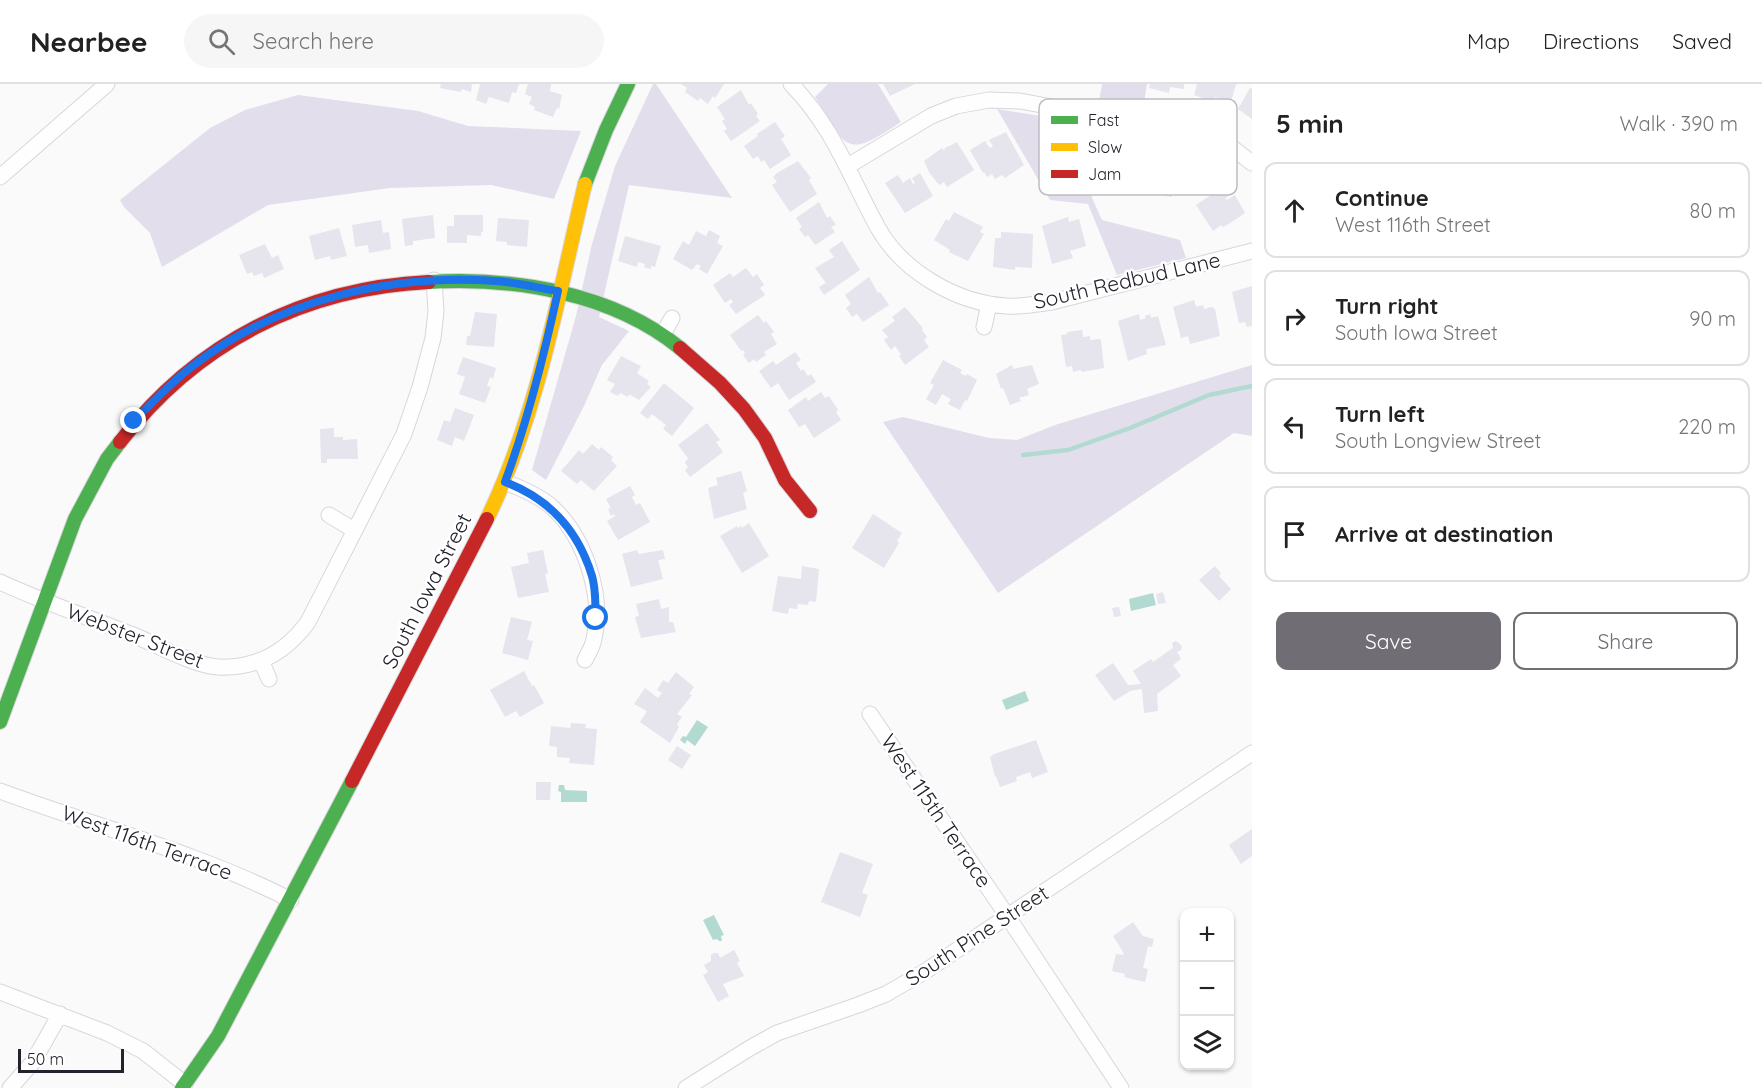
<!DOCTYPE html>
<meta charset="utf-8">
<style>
body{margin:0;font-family:Quicksand,sans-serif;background:#f6f6f6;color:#222}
.controls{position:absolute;right:18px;bottom:18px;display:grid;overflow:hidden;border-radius:12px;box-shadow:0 2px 4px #0004}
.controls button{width:54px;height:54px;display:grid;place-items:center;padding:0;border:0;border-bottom:2px solid #e0e0e0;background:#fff;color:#222;font:30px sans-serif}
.scale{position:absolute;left:18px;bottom:15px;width:106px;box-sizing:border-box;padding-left:6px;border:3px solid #25212d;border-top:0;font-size:16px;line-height:21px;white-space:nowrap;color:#25212d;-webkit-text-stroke:4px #fff;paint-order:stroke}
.stop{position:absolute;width:18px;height:18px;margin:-14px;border:4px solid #1a73e8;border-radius:50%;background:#fff}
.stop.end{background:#1a73e8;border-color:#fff;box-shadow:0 2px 6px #0008}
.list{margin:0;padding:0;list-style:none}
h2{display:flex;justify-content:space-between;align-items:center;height:78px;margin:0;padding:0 24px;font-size:26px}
h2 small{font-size:20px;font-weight:400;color:#767676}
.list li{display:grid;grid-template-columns:39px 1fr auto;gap:18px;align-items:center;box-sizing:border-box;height:96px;margin:0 12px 12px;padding:0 12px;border:2px solid #e0e0e0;border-radius:12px}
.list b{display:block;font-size:22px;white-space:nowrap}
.list p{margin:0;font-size:20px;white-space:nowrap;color:#767676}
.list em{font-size:20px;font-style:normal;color:#767676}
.actions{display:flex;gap:12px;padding:18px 24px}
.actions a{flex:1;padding:14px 0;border:2px solid #706d75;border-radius:12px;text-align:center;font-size:21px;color:#706d75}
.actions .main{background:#706d75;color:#fff}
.icon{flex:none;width:33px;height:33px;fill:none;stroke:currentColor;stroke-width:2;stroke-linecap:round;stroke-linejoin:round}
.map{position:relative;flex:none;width:1252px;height:1004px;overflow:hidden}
header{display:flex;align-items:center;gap:36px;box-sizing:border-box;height:84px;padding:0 30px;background:#fff;border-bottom:2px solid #e0e0e0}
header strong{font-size:28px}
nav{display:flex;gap:33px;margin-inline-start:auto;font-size:21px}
.search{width:420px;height:54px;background:#f6f6f6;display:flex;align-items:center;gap:15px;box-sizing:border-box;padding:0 21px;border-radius:33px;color:#767676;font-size:22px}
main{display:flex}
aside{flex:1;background:#fff}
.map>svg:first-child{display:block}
</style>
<header>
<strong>Nearbee</strong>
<div class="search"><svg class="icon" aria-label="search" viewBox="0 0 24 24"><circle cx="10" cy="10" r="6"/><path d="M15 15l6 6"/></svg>Search here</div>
<nav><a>Map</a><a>Directions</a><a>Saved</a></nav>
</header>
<main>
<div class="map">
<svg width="1252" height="1004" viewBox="0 0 1252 1004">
<rect width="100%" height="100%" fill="#fafafa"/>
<path fill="#e2deec" d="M653,0H656L732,114L629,101L599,233L629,247L602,281L584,322L546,396L532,386L576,232L592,160L615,82Z
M828,0H878L901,38C844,76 848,65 815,13Z
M1102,0H1147L1142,31L1098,23Z
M298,11L418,27L468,42L581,47L554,115L491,101L390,104L268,121L162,183L150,149L124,123L120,116L210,44L245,26Z
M997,25L1070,37L1068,45L1089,49L1092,114L1102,136L1180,156L1186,174L1117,191L1088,120L1050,116Z
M1252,281V352L1234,349L998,509L883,338L903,333L989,354L1017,356L1055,341Z"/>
<path fill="#b3dad1" d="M1153,509L1156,521L1131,527L1129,515Z
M1025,607L1029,617L1006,626L1002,616Z
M697,636L708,643L695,662L687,656L685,660L680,656L683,652L686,653Z
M559,701H564L565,706L587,707V718H561V708L558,707Z
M714,831L724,851L721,852L722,857H719L717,855L713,856L703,836Z"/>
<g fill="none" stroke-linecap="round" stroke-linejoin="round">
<path stroke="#b3dad1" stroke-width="4.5" d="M1023,371L1068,366L1130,344L1209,311L1252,302"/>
</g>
<path fill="#e6e4ec" d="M441,0H472L471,8L462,5L461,8L440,4Z
M480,0H519L516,9L512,8L509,19L489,13L486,20L476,16Z
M528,0H551L550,7L562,11L559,25L557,24L553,33L534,26L535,23L529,20L532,13L525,10Z
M681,0H724L715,14L713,12L708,20L700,14L698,17L685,8L687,4Z
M883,0H915L890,12Z
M1150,0H1184V5L1170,3L1169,9L1149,4Z
M1197,0H1236L1230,21L1220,19L1221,15L1215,13L1214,18L1194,11Z
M1250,4L1252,5V35L1238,25Z
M741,6L749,21L751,19L758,30L756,32L760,37L731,57L724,47L727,45L722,37L725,35L717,23Z
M775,38L785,52L781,55L791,71L770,85L764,76L761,78L758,72L753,75L744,62L758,52L757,50Z
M1006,48L1024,81L1005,94L1002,91L995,95L992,90L987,93L984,88L983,89L970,66L985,57L990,64L993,62L989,56Z
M957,58L974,86L947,103L944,98L939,101L929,88L924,77L942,64L944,67L945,64Z
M798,77L811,94L809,96L817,110L790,128L772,101L777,98L773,93L777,89Z
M1156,81L1175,84L1177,89L1187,94L1183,111L1172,108V113L1161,111L1162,107L1151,105Z
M920,89L933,112L905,129L885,99L898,91L903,99L910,94L913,100L915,99L912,94Z
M1223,103L1229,112L1225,114L1227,116L1235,111L1245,129L1227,141L1223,143L1221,141L1213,147L1196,121Z
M819,118L827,134L830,132L836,141L831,143L835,148L815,161L808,151L805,153L799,145L802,143L796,134Z
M954,128L983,143L980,148L984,150L968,177L949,168L950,166L934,156L946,135L949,137Z
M433,131L435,154L413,157V161L405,162L402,135Z
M454,131H483V148H481V152L467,151V159H447V142H454Z
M1068,133L1069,138L1079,135L1086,162L1070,167L1073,174L1052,180L1042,142Z
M498,134L529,136L527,163L507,161V158L496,157Z
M381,136L383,149L389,148L391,165L369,169L368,161L355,163L352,141Z
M339,144L347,172L331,176L330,172L315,176L309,152Z
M709,146L720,152L717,159L723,162L707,190L699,185L701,182L697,180L692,186L673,175L683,157L689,161L696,147L706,152Z
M1001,148L1033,150L1032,184L1015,183V186L993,183L995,154H1001Z
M625,152L661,162L655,183L651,182V185L644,183L645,180L638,178L637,183L618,177Z
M842,157L860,186L824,211L819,203L826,199L815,184L834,173L829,166Z
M265,160L272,174L278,171L284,185L264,194L262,189L254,192L252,188L247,190L239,171Z
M746,184L753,193L757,190L764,201L760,204L765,211L736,230L729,221L733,218L731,215L725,219L713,201L730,189L733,193Z
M869,193L878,209L880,208L889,221L863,238L857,230L852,233L846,224L851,220L845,211Z
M1252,202V242L1247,243L1245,238L1239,239L1232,208Z
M1194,216L1196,223L1203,221L1204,225L1211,223L1215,225L1220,252L1190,260L1188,252L1181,254L1173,223Z
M905,223L923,244L922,246L927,253L924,256L929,263L905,281L899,272L901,270L895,262L891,266L884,256L888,253L882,246L895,237L892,233Z
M475,228L497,230L494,263L466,261L467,252H470Z
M1139,230L1140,236L1146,234L1145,232L1150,230L1151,234L1158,232L1166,261L1146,265L1147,270L1128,277L1118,237Z
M758,231L764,239L766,237L774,248L771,250L777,260L764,268L766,271L756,278L754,275L749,279L743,271L745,269L743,266L741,267L730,251Z
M1082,246L1083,253L1090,252V256L1100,255L1101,256L1104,284L1082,288L1081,286L1073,288L1072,282L1066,283L1061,251L1067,250V248Z
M795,268L801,276L796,279L801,287L803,285L808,292L811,290L816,298L789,316L778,299L771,304L759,287L773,277L776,281Z
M621,272L641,282L637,289L649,297L647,300L651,303L639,316L629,310L628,313L620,309L618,312L610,308L615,300L607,296Z
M463,273L496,284L493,295L490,293L487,302L491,303L485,319L459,310L465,293L457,290Z
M943,276L962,286L960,289L966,292L967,290L977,296L967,317L965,316L960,326L948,320L951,315L942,310L936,321L926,315L934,301L930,299Z
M1012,281L1013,285L1032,281L1039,300L1027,305L1029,311L1019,314L1021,317L1010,321L1003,304L1001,305L996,290Z
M664,299L694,324L672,352L663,345L666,341L652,330L648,335L640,329Z
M821,308L825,314L829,312L838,326L836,328L841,336L814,354L805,340L799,343L788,326L806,313L808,317Z
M455,324L474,331L464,357L455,353L452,362L437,356L444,336L450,338Z
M707,339L720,356L716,358L723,368L690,393L685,386L688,383L685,379L688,374L678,361Z
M334,344V353H343V356L357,355L358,375H327V379H321L320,345Z
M592,360L599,366L601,363L613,373L611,376L617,382L594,407L581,396L577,400L561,387L579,366L583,370Z
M741,387L747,407L743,409L747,425L714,435L708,404L718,401L716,394Z
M630,402L635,411L632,413L636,421L640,419L650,438L618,456L607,437L615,432L614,430L611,432L608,425L611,424L606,415Z
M873,430L902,449L897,457L899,459L884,484L852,464Z
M749,439L769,472L742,489L720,452L737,442L738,444L741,442L742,444Z
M543,466L548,489L545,490L549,508L518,514L511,483L529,479L527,469Z
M637,466L639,470L663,466L665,475L658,476L663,495L631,503L622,470Z
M802,482L819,485L816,518L809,517L808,521L798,520L797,525L789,524L788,530L772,527L778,492L801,495Z
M1215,482L1221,489L1219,492L1231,505L1219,517L1199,496Z
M1163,508L1166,519L1158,520L1156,510Z
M659,515L661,525L669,523V538H673L676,548L641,554L635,533L639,532L636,520Z
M1119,523L1121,532L1114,533L1112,524Z
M511,533L532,538L527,556L533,557L528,576L502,569Z
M1176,557L1182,562L1181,566L1177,568L1181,575L1173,581L1181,592L1157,610L1158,627L1144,629L1142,605L1130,607L1114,617L1095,591L1113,579L1128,601L1141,600L1133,587L1151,575L1153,578L1173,564L1172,559Z
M524,587L532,602L534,601L544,619L520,633L516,627L505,633L490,606Z
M676,588L694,603L689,610L692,611L677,630L682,633L677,640L679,643L670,659L640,638L647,627L634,620L645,604L658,614L662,609L657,606L663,596L668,599Z
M571,639L586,640L585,644L597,645L594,681L569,679L570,674L557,673V663L549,662L551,642L570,644Z
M1036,656L1048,688L1032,694L1030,688L1016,693L1017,697L1000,703L996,692L995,693L990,673L994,670Z
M677,662L691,671L682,685L668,676Z
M536,698H551L550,716H536Z
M1252,745V772L1241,780L1229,761Z
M840,768L873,780L862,809L868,811L860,833L821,818Z
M1133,838L1143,852L1154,855L1152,863L1148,862L1143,884L1148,885L1145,898L1124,893L1125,890L1112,887L1116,870L1124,871L1122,866L1113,852Z
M734,866L740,877L737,879L744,892L723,900L729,912L718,918L703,891L708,888L704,881L711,877V871L714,869H718L720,874Z"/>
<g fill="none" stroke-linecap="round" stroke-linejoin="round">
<defs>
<path id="street" d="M791,0C834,44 850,93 878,144C903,188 957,219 1006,222C1022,223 1037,220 1052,218L1252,167
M848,82L931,32L956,22L989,16L1020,17L1202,51L1230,62L1252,79
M0,93L107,0
M984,243L989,220
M663,250L672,234
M505,398C521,404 541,413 553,424C585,454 604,512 594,555C593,562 588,570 585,576
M329,431L354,446
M0,498C43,518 88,533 133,551C155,560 195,582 218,583C257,585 286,568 308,538L404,350L420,303L433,254L436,227L434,196
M261,576L269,595
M870,630L1008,833L1121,1004
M0,707C97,743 199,769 291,816
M0,908L107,949L143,967L185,1000
M10,1004L33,978L60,930
M686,1004L750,964L777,949L858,921L886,910L924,888L1252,669"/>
<path id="fast" d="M585,100L606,46L628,0
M429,198C515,193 612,209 680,264
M0,638L75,435L107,375L120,358
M182,1004L218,952L352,697"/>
<path id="slow" d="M487,435C538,330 558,213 585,100"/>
<path id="jam" d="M680,264L720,299L744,325L765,354L785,396L810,427
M120,358C197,258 304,204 429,198
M352,697L487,435"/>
</defs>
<use href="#street" stroke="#d9d5dc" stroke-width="17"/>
<use href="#fast" stroke="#d9d5dc" stroke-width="16"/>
<use href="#slow" stroke="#d9d5dc" stroke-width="16"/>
<use href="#jam" stroke="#d9d5dc" stroke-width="16"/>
<use href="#street" stroke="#fefefe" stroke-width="15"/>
<use href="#fast" stroke="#4caf50" stroke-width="14"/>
<use href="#slow" stroke="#ffc107" stroke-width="14"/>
<use href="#jam" stroke="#c62828" stroke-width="14"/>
</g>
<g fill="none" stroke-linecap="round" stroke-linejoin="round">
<path stroke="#1a73e8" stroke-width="8" d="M134,337C153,318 172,297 194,281C279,216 389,190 495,197C516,198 538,204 558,207C544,272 528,336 505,398C550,415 578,446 592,492C596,505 595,520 596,534"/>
</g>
<g text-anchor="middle" stroke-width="5" stroke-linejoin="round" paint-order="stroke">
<g font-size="21" fill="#25212d" stroke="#fff">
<text transform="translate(1127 197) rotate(-13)" y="7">South Redbud Lane</text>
<text transform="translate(427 507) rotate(-63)" y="7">South Iowa Street</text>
<text transform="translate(135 552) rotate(21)" y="7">Webster Street</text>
<text transform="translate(936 727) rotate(56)" y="7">West 115th Terrace</text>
<text transform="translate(147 759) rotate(20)" y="7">West 116th Terrace</text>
<text transform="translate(977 852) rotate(-33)" y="7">South Pine Street</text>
</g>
</g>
<rect x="1039" y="15" width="198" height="96" rx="9" fill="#fff" stroke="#bebcc0" stroke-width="1.5"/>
<rect x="1051" y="32" width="27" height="8" fill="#4caf50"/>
<rect x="1051" y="59" width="27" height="8" fill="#ffc107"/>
<rect x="1051" y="86" width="27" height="8" fill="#c62828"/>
<g font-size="16" fill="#25212d">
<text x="1088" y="42">Fast</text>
<text x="1088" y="69">Slow</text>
<text x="1088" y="96">Jam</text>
</g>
</svg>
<div class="controls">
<button>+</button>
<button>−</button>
<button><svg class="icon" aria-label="layers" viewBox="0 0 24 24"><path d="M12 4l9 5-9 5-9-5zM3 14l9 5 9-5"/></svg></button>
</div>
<div class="scale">50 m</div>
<div class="stop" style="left:596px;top:534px"></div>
<div class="stop end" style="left:134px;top:337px"></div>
</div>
<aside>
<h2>5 min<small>Walk · 390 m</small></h2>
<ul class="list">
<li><svg class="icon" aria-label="ahead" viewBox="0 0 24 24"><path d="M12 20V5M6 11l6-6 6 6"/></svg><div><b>Continue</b><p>West 116th Street</p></div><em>80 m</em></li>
<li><svg class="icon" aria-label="right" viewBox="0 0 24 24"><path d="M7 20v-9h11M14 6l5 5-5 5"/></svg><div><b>Turn right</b><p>South Iowa Street</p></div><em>90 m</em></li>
<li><svg class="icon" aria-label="left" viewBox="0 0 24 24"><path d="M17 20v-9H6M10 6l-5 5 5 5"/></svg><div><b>Turn left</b><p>South Longview Street</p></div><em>220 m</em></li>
<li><svg class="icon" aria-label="arrive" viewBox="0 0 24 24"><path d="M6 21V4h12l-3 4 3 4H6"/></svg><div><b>Arrive at destination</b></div></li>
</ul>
<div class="actions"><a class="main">Save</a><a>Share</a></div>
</aside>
</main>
